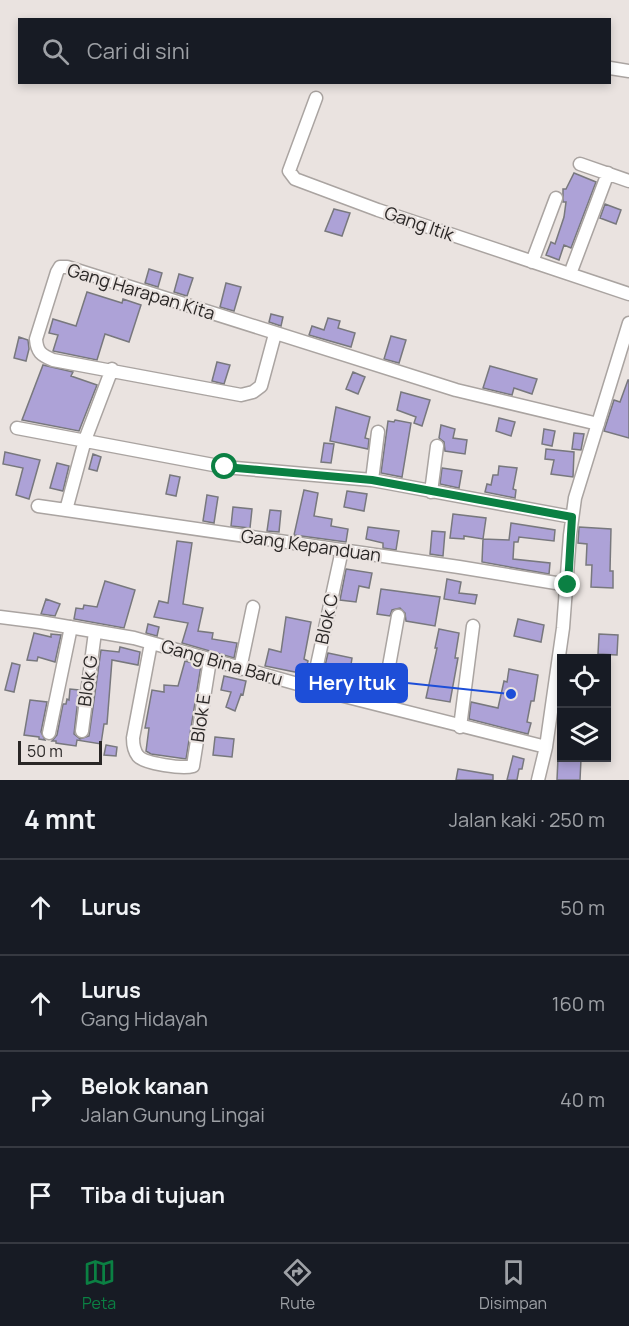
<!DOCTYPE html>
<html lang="id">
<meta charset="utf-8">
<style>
body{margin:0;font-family:Manrope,sans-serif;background:#242831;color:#f1f3f6}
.controls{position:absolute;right:18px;bottom:18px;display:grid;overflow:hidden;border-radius:0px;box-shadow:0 3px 9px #0003}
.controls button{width:54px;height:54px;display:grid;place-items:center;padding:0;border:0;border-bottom:2px solid #363941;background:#171b24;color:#f1f3f6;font:30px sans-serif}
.scale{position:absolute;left:18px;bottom:15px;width:84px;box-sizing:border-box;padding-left:6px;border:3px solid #2a2726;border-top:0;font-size:16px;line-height:21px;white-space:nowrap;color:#2a2726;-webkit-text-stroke:4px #eae3e0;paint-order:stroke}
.stop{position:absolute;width:18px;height:18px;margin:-14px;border:4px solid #0b8043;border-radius:50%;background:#fff}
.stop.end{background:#0b8043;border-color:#fff;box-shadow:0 2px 6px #0008}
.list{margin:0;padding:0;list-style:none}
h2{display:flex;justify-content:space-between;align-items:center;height:78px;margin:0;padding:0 24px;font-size:26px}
h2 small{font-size:20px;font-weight:400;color:#9ea1a6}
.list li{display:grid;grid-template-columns:39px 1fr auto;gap:18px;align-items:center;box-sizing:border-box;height:96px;padding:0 24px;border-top:2px solid #363941}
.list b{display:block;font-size:22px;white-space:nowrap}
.list p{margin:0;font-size:20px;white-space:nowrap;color:#9ea1a6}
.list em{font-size:20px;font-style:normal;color:#9ea1a6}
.icon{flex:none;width:33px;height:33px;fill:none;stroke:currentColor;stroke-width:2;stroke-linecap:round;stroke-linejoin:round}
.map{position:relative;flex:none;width:629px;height:780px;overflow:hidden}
.search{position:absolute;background:#171b24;box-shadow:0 3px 9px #0003;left:18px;right:18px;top:18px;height:66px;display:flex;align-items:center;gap:15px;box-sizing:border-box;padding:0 21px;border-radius:0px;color:#9ea1a6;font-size:22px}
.sheet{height:462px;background:#171b24}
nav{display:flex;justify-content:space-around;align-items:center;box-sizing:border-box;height:84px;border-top:2px solid #363941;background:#171b24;font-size:16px;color:#9ea1a6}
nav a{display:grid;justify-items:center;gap:3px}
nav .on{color:#0b8043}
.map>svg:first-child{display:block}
</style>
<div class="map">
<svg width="629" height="780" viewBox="0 0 629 780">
<rect width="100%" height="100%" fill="#eae3e0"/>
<path fill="#ada2d7" stroke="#78787d" stroke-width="1.5" d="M574,173L596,182L571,248L564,245L559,260L546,255L551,242L555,244L564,217L566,202H563V189H566Z
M605,204L621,210L616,224L600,218Z
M334,209L350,213L342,236L325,231Z
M149,269L162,273L158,287L145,283Z
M179,274L193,278L187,296L174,292Z
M226,283L241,287L234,311L220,307Z
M87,292L122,303L123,299L141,305L129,342L105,334L97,360L53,351L58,335L49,333L53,319L76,326Z
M271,314L283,317L281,326L269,322Z
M328,318L340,321L338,328L355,333L351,347L309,335L312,326L324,330Z
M391,336L406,340L399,363L384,359Z
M19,337L28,340L29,349L26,361L14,358Z
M217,362L230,365L224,384L212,381Z
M43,365L73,372L71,376L97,385L79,431L22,420Z
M490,366L537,379L532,394L514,388L512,395L483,388Z
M353,372L365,377L358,394L346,389Z
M628,380H629V438L604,431L614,400L620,402Z
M401,392L430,400L422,426L414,423L416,417L397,410Z
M336,407L370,417L365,438L369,439L368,449L330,441Z
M499,418L515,422L511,436L496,431Z
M395,420L411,423L402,477L381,473L388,421L394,422Z
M441,425L455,429L453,438L467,440L465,454L445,451L444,442L439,438Z
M544,429L555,431L552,446L542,444Z
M574,433L584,434L581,450L572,449Z
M324,443L334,444L331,463L321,462Z
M546,449L574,452L573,477L551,474L554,460L545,459Z
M5,452L40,460L29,499L16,495L23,468L3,464Z
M93,454L101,457L97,471L89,469Z
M57,463L69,466L63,491L50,488Z
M499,466L517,468L513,489L516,490L515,498L485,492L487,484L491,485L493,475H498Z
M442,468L462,471L459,488L440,484Z
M170,475L180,477L176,496L166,494Z
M304,490L318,493L314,516L332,519L331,526L348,529L346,542L294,535Z
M347,491L367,494L364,511L344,507Z
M207,495L218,497L214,523L203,521Z
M233,507L252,509L250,528L231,526Z
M270,510L281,511L279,532L267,531Z
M453,514L486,518L483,539L464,536V539L450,538Z
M511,523L555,530L554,541L519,537L518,542H514L513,559L550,563L549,574L482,562L483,539L509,540Z
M368,527L399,531L396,550L383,548V543L366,539Z
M579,527L611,529L610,571H613V588L591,587L592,565H586L587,544L578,543Z
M432,531L445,532L443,556L430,554Z
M177,541L192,543L183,604L203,608L198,631L213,633L212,639L237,643L234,658L182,643L188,623L154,617L159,601L168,603Z
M346,569L372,573L369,588L359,586L356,602L340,600Z
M447,579L461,582L459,593L477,595L475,604L444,599Z
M105,581L135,590L124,628L74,619L76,608L83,609L84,605L97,607Z
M381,589L440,597L435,626L406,621L405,613L400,608L392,610L390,616L377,614Z
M46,599L60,604L55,616L41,614Z
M286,617L311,622L304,659L308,661L305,674L265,666L269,649L281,652Z
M518,619L544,625L541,642L514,636Z
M148,624L159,627L157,636L146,633Z
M439,629L459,633L455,658H458L450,702L426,698L437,648H435Z
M34,633L51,637V634L61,635L55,662L38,657L37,661L27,660Z
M599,634L618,635L617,655L598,654Z
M120,647L140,652L138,665L112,660L107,724H104L101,744L77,740L76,746L56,743V741H52L57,735L63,704H66L67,699L69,700L70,689L79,690L74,734L80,739L89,736L101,650L119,652Z
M328,653L352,658L350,671L354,672L352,681L377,688L375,695L326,683L328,675L323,674Z
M185,661L201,665L186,759L151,754L146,751L149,728H145L152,690L164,692V685L178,686Z
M12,663L20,665L14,692L5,690Z
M509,669L538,675L534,701H531L527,722L531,723L528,734L469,719L471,702L498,708L504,681L507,682Z
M224,676L246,681L243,695L241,694L235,711L226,707L231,692L221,690Z
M30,700L47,702L41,732L45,740L39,739V737L24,735Z
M215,737L234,739L232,757L213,755Z
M106,745L117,747L116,756L104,755Z
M513,756L524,759L522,769H519L517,780H507Z
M558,758L581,759L580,780H557Z
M458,769L493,775V780H456Z"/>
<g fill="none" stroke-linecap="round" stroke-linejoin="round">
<defs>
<path id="minor" d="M610,68L629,71
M316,98L289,171L295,179L378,210L629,294
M580,164L629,181
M532,262L556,198
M570,274L608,173
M275,334L261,386L253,392L241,395L53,360C41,355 37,352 36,339L57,272L60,267H67L456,390L598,424
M112,369L85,440L66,510L459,567L568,585
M17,428L224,467L372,480L572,517
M372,480L378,432
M431,492L437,446
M38,506L66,510
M0,617L40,622L134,638L312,688L546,747
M151,643L133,738C133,744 134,751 138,756C145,764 183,769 193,766L210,660
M240,669L253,607
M312,688L342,550
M382,705L398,616
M460,727L473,626
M82,731L95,632
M49,733L71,627
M538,780L546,747L563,628L570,535L575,498L629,323"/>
</defs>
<use href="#minor" stroke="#aaa4a1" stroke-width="15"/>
<use href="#minor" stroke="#fff" stroke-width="12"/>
</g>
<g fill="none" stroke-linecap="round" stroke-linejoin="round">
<path stroke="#0b8043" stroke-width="8" d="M225,467L372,480L572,517L568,585"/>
</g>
<g text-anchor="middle" stroke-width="4.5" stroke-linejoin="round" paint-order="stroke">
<g font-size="18" fill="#2a2726" stroke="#eae3e0">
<text transform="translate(419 224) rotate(19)" y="6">Gang Itik</text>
<text transform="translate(141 292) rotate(17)" y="6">Gang Harapan Kita</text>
<text transform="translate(311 546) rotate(8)" y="6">Gang Kepanduan</text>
<text transform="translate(327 619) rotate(-78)" y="6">Blok C</text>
<text transform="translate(222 663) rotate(16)" y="6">Gang Bina Baru</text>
<text transform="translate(88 681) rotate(-82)" y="6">Blok G</text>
<text transform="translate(201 718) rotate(-82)" y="6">Blok E</text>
</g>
</g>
<path fill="none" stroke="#1d4ed8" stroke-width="2" d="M511 694L407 683"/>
<circle fill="#1d4ed8" stroke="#eae3e0" stroke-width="2" cx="511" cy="694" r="6"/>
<rect fill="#1d4ed8" stroke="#1d4ed8" stroke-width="2" x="296" y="664" width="111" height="38" rx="6"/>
<g font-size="20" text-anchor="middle" font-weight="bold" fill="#fff">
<text x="352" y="690">Hery Ituk</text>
</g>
</svg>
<div class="controls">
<button><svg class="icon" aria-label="locate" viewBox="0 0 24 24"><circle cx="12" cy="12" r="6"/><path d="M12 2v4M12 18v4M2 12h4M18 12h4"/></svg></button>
<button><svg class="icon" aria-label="layers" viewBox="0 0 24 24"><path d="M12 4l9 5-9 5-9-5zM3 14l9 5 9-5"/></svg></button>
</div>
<div class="scale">50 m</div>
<div class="stop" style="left:225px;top:467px"></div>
<div class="stop end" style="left:568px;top:585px"></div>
<div class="search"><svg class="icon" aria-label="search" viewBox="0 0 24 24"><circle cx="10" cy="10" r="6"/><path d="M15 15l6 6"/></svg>Cari di sini</div>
</div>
<section class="sheet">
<h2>4 mnt<small>Jalan kaki · 250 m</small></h2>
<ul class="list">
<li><svg class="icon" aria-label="ahead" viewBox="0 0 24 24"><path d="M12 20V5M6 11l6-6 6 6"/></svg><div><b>Lurus</b></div><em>50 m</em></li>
<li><svg class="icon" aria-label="ahead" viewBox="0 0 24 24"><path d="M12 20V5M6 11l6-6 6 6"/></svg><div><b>Lurus</b><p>Gang Hidayah</p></div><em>160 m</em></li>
<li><svg class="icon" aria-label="right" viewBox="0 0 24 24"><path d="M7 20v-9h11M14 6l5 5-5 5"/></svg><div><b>Belok kanan</b><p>Jalan Gunung Lingai</p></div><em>40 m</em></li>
<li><svg class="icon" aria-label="arrive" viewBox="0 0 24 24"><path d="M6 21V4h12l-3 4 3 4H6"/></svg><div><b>Tiba di tujuan</b></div></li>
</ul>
</section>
<nav>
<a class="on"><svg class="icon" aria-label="map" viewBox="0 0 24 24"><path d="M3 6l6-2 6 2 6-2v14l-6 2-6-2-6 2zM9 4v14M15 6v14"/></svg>Peta</a>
<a><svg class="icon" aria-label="directions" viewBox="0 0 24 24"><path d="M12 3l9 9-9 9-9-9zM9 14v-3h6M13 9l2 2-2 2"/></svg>Rute</a>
<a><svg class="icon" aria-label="saved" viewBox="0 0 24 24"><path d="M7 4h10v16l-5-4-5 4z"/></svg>Disimpan</a>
</nav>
